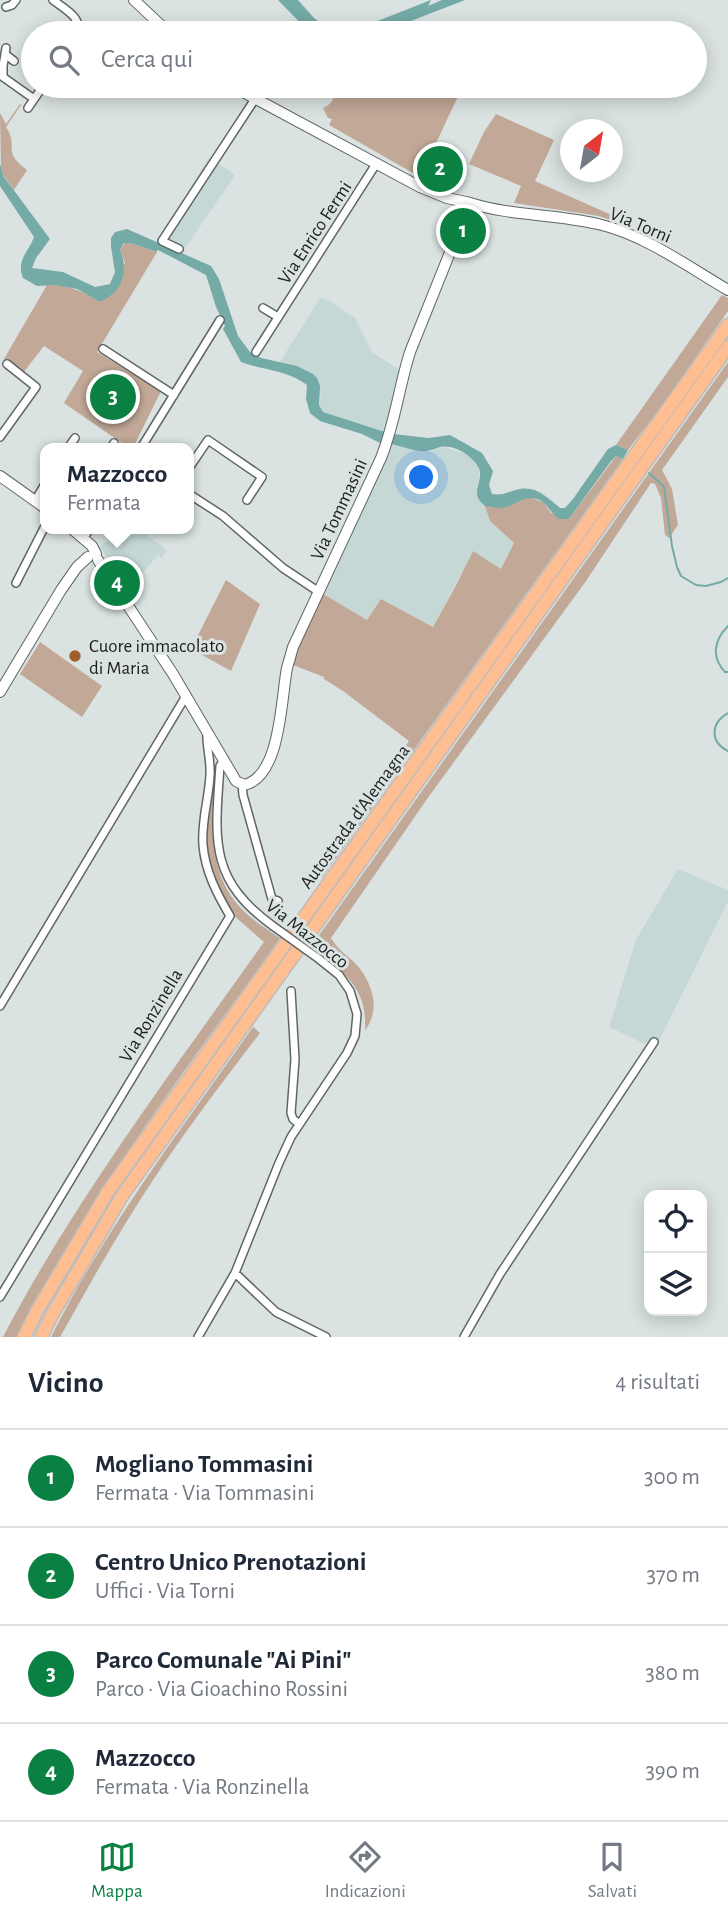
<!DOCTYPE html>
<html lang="it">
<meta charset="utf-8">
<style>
body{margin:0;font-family:"Alegreya Sans",sans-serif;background:#f6f6f7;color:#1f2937}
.controls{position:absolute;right:21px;bottom:21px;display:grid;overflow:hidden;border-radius:14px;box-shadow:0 4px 18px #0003}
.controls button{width:63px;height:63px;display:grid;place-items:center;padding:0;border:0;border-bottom:2px solid #e0e1e3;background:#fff;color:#1f2937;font:35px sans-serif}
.compass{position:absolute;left:560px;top:119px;width:63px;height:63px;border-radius:50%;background:#fff;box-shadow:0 4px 18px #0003;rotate:31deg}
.you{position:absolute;left:422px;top:478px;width:24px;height:24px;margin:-18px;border:5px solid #fff;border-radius:50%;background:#1a73e8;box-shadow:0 0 0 10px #1a73e833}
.badge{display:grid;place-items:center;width:46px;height:46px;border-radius:50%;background:#0b8043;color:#fff;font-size:23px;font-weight:700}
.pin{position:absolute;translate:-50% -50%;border:4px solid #fff;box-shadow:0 2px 7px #0006}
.popup{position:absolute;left:40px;top:443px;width:154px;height:91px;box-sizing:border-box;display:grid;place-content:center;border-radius:14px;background:#fff;filter:drop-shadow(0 2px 5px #0005);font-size:23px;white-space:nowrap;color:#747a83}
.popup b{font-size:26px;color:#1f2937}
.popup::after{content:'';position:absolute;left:50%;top:100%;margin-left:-14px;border:14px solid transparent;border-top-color:#fff}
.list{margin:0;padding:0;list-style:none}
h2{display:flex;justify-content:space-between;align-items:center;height:91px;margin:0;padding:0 28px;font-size:30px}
h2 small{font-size:23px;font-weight:400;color:#747a83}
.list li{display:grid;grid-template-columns:46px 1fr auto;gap:21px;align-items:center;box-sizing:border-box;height:98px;padding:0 28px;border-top:2px solid #e0e1e3}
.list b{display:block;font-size:26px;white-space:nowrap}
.list p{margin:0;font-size:23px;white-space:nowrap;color:#747a83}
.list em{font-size:23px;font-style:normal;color:#747a83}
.icon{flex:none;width:38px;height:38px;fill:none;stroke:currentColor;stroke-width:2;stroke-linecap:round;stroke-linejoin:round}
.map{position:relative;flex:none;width:728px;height:1337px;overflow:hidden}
.search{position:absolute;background:#fff;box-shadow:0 4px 18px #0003;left:21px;right:21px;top:21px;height:77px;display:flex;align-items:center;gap:18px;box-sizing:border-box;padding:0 24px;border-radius:38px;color:#747a83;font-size:26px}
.sheet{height:483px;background:#fff}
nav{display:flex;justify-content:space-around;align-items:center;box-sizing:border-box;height:98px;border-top:2px solid #e0e1e3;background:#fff;font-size:19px;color:#747a83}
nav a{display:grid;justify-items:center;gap:4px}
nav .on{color:#0b8043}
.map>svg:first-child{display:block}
</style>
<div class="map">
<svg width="728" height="1337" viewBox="0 0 728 1337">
<rect width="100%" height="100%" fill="#dae2e2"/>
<path fill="#c6d8d6" d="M209,157L235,175L182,253L157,242Z
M320,298L328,300L355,318L372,352L401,371L385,432L323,412L319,405L321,396L280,362Z
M391,444L420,451H431L443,447L467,454L471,458L480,471L477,487L481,503L485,506L490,521L514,543L501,569L473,551L433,627L382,600L367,620L320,592Z
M122,529L144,533L167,550L161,558L158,555L133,584L126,576L124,577L99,547Z
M678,869L728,890V901L655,1049L609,1027L636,940Z"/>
<path fill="#c1a897" d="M339,86H453L461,90L420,177L329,125L332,119L328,118L323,108C335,103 333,95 339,86Z
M20,104L21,105L6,127C20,148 0,150 27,170L14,190L4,176L1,168L0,113L6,124Z
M496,114L554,140L535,181L616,217V222L599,216L514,203L521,186L469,164L484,132Z
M125,243L134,244L157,252L97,352L161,391L133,448H129L64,403L83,371L44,346L23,373L4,359L47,285C68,284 83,292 101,302L125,263L120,249Z
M722,295L728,298V311L661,407L628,450L616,445Z
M728,362V377L662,470L672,489L678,525L669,538L665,535L661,498L655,484L651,483L586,581L427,799L331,938C338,949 346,955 355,963C367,975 378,999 372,1016C371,1021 368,1026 365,1031C368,987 343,971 310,948Z
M616,456L623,459L322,878L315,873L409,741L343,691L324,679V677L293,665L296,651L320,592L367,620L381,599L433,627L455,587L473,551L501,569L514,543L490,521L485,506L506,507L525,498H533L544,503L551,513L569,519Z
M226,580L260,604L231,671L191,649Z
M40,642L102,686L82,717L20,674Z
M214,789C210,828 211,873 237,904C249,918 265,928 280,938C188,1068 88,1195 17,1337H3C76,1197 173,1071 264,942L232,914L213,886L204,848L205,808Z
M253,1027L260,1033C223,1081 186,1130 153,1180C119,1231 90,1284 60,1337H51C106,1227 182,1128 253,1027Z"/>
<path fill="#74aba6" d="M278,0H298L314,18L330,30L347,33L431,0L428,6L442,0H465L380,33H310Z
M0,164L4,177L50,239L36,258L32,268L63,272L95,287L110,284L115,272L111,247V238L115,232L127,229L211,266L219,279L238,336L250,352L261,358L297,366L313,374L317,378L320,386L319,405L323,412L385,432L382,444L362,434L320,421L310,413L306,399L307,385C288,370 263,370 241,362L223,329L225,326L216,307L206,275L160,251L157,250V252L134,244L124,243L120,249C129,272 123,291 100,302L77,289L55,285L37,286L23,278C16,260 28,253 34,237L0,186Z
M393,434L429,438L450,435L482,453L493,471L489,485L492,494C503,496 509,491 520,489C537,486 548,498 560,508H565L573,499L608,449L616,445L628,450L623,459L616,456L611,461L569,519H559C553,515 549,508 544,503C530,492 520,502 507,507C500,509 493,507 485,506C470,494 481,486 480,471C475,457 455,444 440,447C434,449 430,451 423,451C413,451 401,446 391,444Z"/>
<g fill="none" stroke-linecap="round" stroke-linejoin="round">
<path stroke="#74aba6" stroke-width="2" d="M649,473L657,480L664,487L672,546L677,567L681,576L696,585L706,586L721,582L728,578
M728,626C714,640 711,657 725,672H728
M728,713C710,723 710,742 728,751"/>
<defs>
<path id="street" d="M53,0C66,10 80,16 79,33
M6,7L12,5L16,0
M6,48L3,66V77L34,99
M5,54L14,61
M28,108L43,86
M621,231L625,220
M179,249L162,241L255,99
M263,308L278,317
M103,349L174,395
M256,352L376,164
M0,437L36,387L7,364
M68,448L75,438
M111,448L114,443
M141,448L220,320
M189,468L208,440L262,477L247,500
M189,494L223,516L283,568L319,592
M35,501L45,484
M83,538L90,529
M16,583L45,526
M224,760L220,766C215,839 208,879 273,926
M242,784L243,795L272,899L278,901
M291,991L295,1059L291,1113L293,1119L299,1124
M0,1006L186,696
M235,1273L276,1312L326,1337
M0,1297L230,916C217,894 205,871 203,845C201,822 209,798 210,775C211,760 206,746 207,731
M198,1337L235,1273L279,1163L291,1137L347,1053L355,1036L357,1014L350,991L339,975L319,959
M464,1337L500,1274L654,1042"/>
<path id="secondary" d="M134,0L169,33
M232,86L420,187L447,198L466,202
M460 208a6 6 0 1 1 12 0a6 6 0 1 1-12 0Z
M470,203C511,216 556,214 598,224C645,235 687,266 728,290
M0,476L45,508
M72,529L92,546L96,554
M98,560L173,674L236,781L244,785C281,777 281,698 287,668C289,661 291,654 293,647L381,458C395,423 399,387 410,352L459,230L469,213
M0,692L61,590L77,567L88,557"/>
<path id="highway" d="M24,1337L38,1309L109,1190L728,325
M41,1337L52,1315L122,1196L728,347"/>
</defs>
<use href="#street" stroke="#5f6665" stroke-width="10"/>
<use href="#secondary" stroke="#5f6665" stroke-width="12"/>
<use href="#highway" stroke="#bbbcbc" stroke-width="15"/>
<use href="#street" stroke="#fff" stroke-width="7"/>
<use href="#secondary" stroke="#fff" stroke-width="10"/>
<use href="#highway" stroke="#ffbe92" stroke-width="12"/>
<defs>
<path id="street-bridge" d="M273,926L319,959"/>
</defs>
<use href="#street-bridge" stroke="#5f6665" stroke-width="10" stroke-linecap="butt"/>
<use href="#street-bridge" stroke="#fff" stroke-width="7"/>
</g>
<circle fill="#a15f2d" stroke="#dae2e2" stroke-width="2.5" cx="75" cy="656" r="7"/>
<g text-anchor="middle" stroke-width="6" stroke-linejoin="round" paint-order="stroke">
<g font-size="19" fill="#1c1f1f" stroke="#dae2e2">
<text transform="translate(641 224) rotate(23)" y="7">Via Torni</text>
<text transform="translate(314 232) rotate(-57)" y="7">Via Enrico Fermi</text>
<text transform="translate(338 509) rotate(-65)" y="7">Via Tommasini</text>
<text transform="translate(354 816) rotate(-54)" y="7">Autostrada d'Alemagna</text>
<text transform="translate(308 933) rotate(38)" y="7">Via Mazzocco</text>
<text transform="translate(150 1015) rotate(-59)" y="7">Via Ronzinella</text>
</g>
<g font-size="19" fill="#1c1f1f" stroke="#dae2e2" text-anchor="start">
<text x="89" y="652">Cuore immacolato<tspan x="89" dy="22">di Maria</tspan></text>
</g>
</g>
</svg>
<div class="controls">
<button><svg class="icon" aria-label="locate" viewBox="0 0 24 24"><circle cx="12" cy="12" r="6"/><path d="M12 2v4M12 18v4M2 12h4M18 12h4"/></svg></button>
<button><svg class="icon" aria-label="layers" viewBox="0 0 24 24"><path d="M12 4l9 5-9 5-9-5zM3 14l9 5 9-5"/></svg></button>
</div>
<svg class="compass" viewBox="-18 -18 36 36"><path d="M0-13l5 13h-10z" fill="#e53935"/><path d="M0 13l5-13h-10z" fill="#747a83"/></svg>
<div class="you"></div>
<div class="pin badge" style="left:463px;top:231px">1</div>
<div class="pin badge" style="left:440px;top:169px">2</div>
<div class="pin badge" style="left:113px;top:397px">3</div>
<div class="pin badge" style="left:117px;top:583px">4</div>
<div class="popup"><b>Mazzocco</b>Fermata</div>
<div class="search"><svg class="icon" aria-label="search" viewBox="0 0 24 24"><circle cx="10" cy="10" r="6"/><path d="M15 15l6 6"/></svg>Cerca qui</div>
</div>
<section class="sheet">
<h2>Vicino<small>4 risultati</small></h2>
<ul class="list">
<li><span class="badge">1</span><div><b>Mogliano Tommasini</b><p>Fermata · Via Tommasini</p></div><em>300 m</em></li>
<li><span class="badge">2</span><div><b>Centro Unico Prenotazioni</b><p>Uffici · Via Torni</p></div><em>370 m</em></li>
<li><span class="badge">3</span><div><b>Parco Comunale &quot;Ai Pini&quot;</b><p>Parco · Via Gioachino Rossini</p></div><em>380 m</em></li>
<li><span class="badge">4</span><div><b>Mazzocco</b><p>Fermata · Via Ronzinella</p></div><em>390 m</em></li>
</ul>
</section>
<nav>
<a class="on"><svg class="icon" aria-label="map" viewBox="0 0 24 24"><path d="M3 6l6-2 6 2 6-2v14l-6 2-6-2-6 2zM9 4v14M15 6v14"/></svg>Mappa</a>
<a><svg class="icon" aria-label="directions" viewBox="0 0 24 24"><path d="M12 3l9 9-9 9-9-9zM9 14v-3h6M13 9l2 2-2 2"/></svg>Indicazioni</a>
<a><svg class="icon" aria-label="saved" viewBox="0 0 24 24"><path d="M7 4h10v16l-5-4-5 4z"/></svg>Salvati</a>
</nav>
